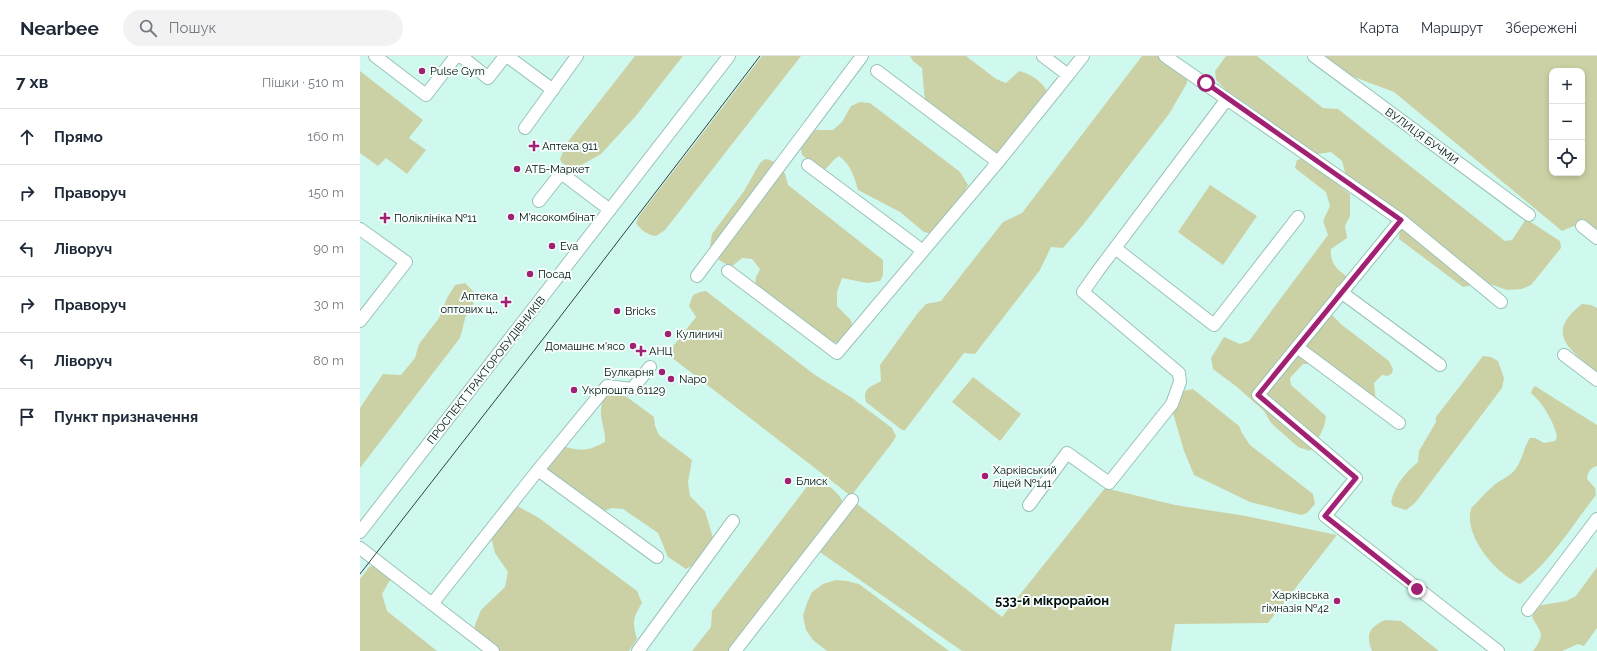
<!DOCTYPE html>
<html lang="uk">
<meta charset="utf-8">
<style>
body{margin:0;font-family:Raleway,sans-serif;background:#f2f2f3;color:#1f2937}
.controls{position:absolute;right:12px;top:12px;display:grid;overflow:hidden;border-radius:8px;box-shadow:0 2px 6px #0003}
.controls button{width:36px;height:36px;display:grid;place-items:center;padding:0;border:0;border-bottom:1px solid #e0e1e3;background:#fff;color:#1f2937;font:20px sans-serif}
.stop{position:absolute;width:12px;height:12px;margin:-9px;border:3px solid #a02173;border-radius:50%;background:#fff}
.stop.end{background:#a02173;border-color:#fff;box-shadow:0 1px 4px #0008}
.list{margin:0;padding:0;list-style:none}
h2{display:flex;justify-content:space-between;align-items:center;height:52px;margin:0;padding:0 16px;font-size:17px}
h2 small{font-size:13px;font-weight:400;color:#747a83}
.list li{display:grid;grid-template-columns:26px 1fr auto;gap:12px;align-items:center;box-sizing:border-box;height:56px;padding:0 16px;border-top:1px solid #e0e1e3}
.list b{display:block;font-size:15px;white-space:nowrap}
.list em{font-size:13px;font-style:normal;color:#747a83}
.icon{flex:none;width:22px;height:22px;fill:none;stroke:currentColor;stroke-width:2;stroke-linecap:round;stroke-linejoin:round}
.map{position:relative;flex:none;width:1237px;height:595px;overflow:hidden}
header{display:flex;align-items:center;gap:24px;box-sizing:border-box;height:56px;padding:0 20px;background:#fff;border-bottom:1px solid #e0e1e3}
header strong{font-size:19px}
nav{display:flex;gap:22px;margin-inline-start:auto;font-size:14px}
.search{width:280px;height:36px;background:#f2f2f3;display:flex;align-items:center;gap:10px;box-sizing:border-box;padding:0 14px;border-radius:22px;color:#747a83;font-size:15px}
main{display:flex}
aside{flex:1;background:#fff}
.map>svg:first-child{display:block}
</style>
<header>
<strong>Nearbee</strong>
<div class="search"><svg class="icon" aria-label="search" viewBox="0 0 24 24"><circle cx="10" cy="10" r="6"/><path d="M15 15l6 6"/></svg>Пошук</div>
<nav><a>Карта</a><a>Маршрут</a><a>Збережені</a></nav>
</header>
<main>
<aside>
<h2>7 хв<small>Пішки · 510 m</small></h2>
<ul class="list">
<li><svg class="icon" aria-label="ahead" viewBox="0 0 24 24"><path d="M12 20V5M6 11l6-6 6 6"/></svg><div><b>Прямо</b></div><em>160 m</em></li>
<li><svg class="icon" aria-label="right" viewBox="0 0 24 24"><path d="M7 20v-9h11M14 6l5 5-5 5"/></svg><div><b>Праворуч</b></div><em>150 m</em></li>
<li><svg class="icon" aria-label="left" viewBox="0 0 24 24"><path d="M17 20v-9H6M10 6l-5 5 5 5"/></svg><div><b>Ліворуч</b></div><em>90 m</em></li>
<li><svg class="icon" aria-label="right" viewBox="0 0 24 24"><path d="M7 20v-9h11M14 6l5 5-5 5"/></svg><div><b>Праворуч</b></div><em>30 m</em></li>
<li><svg class="icon" aria-label="left" viewBox="0 0 24 24"><path d="M17 20v-9H6M10 6l-5 5 5 5"/></svg><div><b>Ліворуч</b></div><em>80 m</em></li>
<li><svg class="icon" aria-label="arrive" viewBox="0 0 24 24"><path d="M6 21V4h12l-3 4 3 4H6"/></svg><div><b>Пункт призначення</b></div></li>
</ul>
</aside>
<div class="map">
<svg width="1237" height="595" viewBox="0 0 1237 595">
<rect width="100%" height="100%" fill="#cff9ef"/>
<path fill="#ccd1a5" fill-rule="evenodd" d="M275,0H323L275,61L241,98L218,111L212,112L202,107L200,103L206,88Z
M402,0H441L305,174L296,180C287,179 281,174 276,167L279,160Z
M550,0H606L636,23L646,27L659,15C670,18 681,24 687,35L680,47L638,98L610,81L565,46L562,12L553,5Z
M782,0H799L827,19V27L809,58L723,169L703,192L691,191L680,214L615,298L604,297L545,374H542L506,346C502,332 511,331 521,325L520,309L557,258L566,248L581,245L643,166L662,157Z
M866,0H897L963,52L978,53L1145,185L1152,184L1166,163L1200,185L1201,192L1171,229L1162,233L1147,234L1124,226L1103,231L1039,183L1040,171L986,120L982,105L971,96L958,98L942,92L890,50L867,35L856,24L855,15Z
M962,0H1237V175L1226,165L1202,175L1034,36L994,21ZM1192,15H1222V117H1192Z
M0,15L63,64L49,82L66,94L47,118L26,102L18,110L0,97Z
M500,46L510,47L600,116L608,129L600,145L572,178L564,176L540,156L498,134C494,120 491,109 479,100C472,104 470,110 463,115L442,99L441,93L454,74H473L482,66L491,50Z
M944,102L990,138V160L985,170L987,182L971,193C970,201 973,210 980,215C983,218 985,218 987,222C978,235 970,236 965,252L982,269L1029,305L1033,313L1032,317L1028,320L1022,319L1014,327L1016,347L954,308H943L930,322L931,329L966,360C965,374 957,384 950,395L938,391L911,367L904,355L877,331L853,313L851,302L864,281L880,288L889,285L968,179L963,165L970,150L966,136L935,112L937,104Z
M405,103C421,106 425,114 428,129L523,204V219L520,225L507,227L482,222L477,236V250L491,264L492,270L482,285L473,287L395,230L396,221L400,213L392,203L382,202L371,211L359,204L350,189L352,178L384,135L400,107Z
M850,129L897,160L863,209L818,176Z
M105,227L115,237C115,253 108,252 105,263C103,270 102,276 100,282L0,412V352L23,318L41,319L55,302L59,288L79,262L87,242L95,229Z
M346,235L455,319L492,342L532,372L536,380L532,387L491,440L307,298L336,261L329,250L333,239L340,236Z
M1222,248L1231,249L1237,252V317C1211,294 1183,278 1222,248Z
M1123,300L1131,301L1138,305L1144,322L1142,332L1055,447L1046,454L1033,450L1031,446C1035,429 1045,417 1058,406L1059,395L1076,366V361Z
M613,321L661,358L640,385L592,346Z
M1175,330L1237,369V410C1230,412 1228,416 1227,423L1235,432L1236,439C1213,468 1191,506 1160,528C1137,519 1103,480 1111,453C1112,450 1117,447 1119,444C1123,440 1127,435 1132,431C1138,425 1146,422 1152,417C1162,408 1163,392 1170,382H1175L1184,387L1195,385L1197,381C1194,366 1183,347 1171,337L1173,332Z
M833,333L879,370L882,377L890,389L953,438L955,448L947,457L941,459L890,446L834,419L824,395L813,357L818,345L823,335Z
M247,335L267,341L294,361L295,370L299,379L332,404L328,426L330,440L345,455L353,482L335,508L326,513L308,501L298,477L263,453L252,452L244,455L205,431L187,416V410L201,390C222,395 226,396 245,386C246,374 240,365 241,354C241,348 245,341 247,335Z
M455,424C467,427 479,436 484,448L371,595H332L351,571L352,555L449,428Z
M745,432L815,449L886,460L977,479L908,567L815,568L811,595H602L454,492L492,444L642,561Z
M154,448L179,462L277,535L282,547C273,562 272,566 277,583L269,595H136L114,576L115,569L121,554L145,531L148,516L135,497L131,481Z
M14,510L25,518L30,524L22,538L27,555L77,595H0V523L9,511Z
M1237,511V572L1224,590L1218,588L1202,595H1173C1186,577 1181,578 1172,561L1178,551L1182,549L1206,545L1216,540Z
M476,524L487,525L499,528L589,595H467L453,584L446,574L443,560L447,547L452,536L463,528Z
M1025,564L1041,565L1079,595H1012C1005,578 1010,571 1025,564Z"/>
<g fill="none" stroke-linecap="round" stroke-linejoin="round">
<defs>
<path id="minor" d="M15,0L66,39L96,0
M101,0L128,22L145,0
M147,0L193,34
M683,0L708,19L723,0
M805,0L1041,164L1141,246
M954,0L1169,159
M517,15L638,106
M165,72L217,0
M448,109L563,195
M179,145L201,117L250,154
M1041,164L898,339L996,422L965,460L1138,595
M1222,170L1237,182
M0,173L46,206L0,265
M755,192L854,269L938,161
M368,215L477,297L638,106L708,19
M337,220L502,0
M981,236L1080,309
M937,291L1039,367
M1204,299L1237,324
M178,414L297,501
M669,449L707,397L749,427L812,348L820,326L819,317L723,236L737,216L867,43
M0,476L369,0
M0,492L133,595
M72,548L178,414L247,330L272,333L290,311
M1168,554L1237,463
M278,595L373,465
M375,595L492,444"/>
</defs>
<use href="#minor" stroke="#9ac2b9" stroke-width="14"/>
<use href="#minor" stroke="#fff" stroke-width="12"/>
<path stroke="#2e403d" stroke-width="1" d="M0,518L190,274L400,0"/>
</g>
<g fill="none" stroke-linecap="round" stroke-linejoin="round">
<path stroke="#a02173" stroke-width="5" d="M846,27L1041,164L898,339L996,422L965,460L1057,533"/>
</g>
<g fill="#a02173" stroke="#f6fefc" stroke-width="1.5">
<circle cx="62" cy="15" r="4"/>
<path d="M172 84h4v4h4v4h-4v4h-4v-4h-4v-4h4z"/>
<circle cx="157" cy="113" r="4"/>
<circle cx="151" cy="161" r="4"/>
<path d="M23 156h4v4h4v4h-4v4h-4v-4h-4v-4h4z"/>
<circle cx="192" cy="190" r="4"/>
<circle cx="170" cy="218" r="4"/>
<path d="M144 240h4v4h4v4h-4v4h-4v-4h-4v-4h4z"/>
<circle cx="257" cy="255" r="4"/>
<circle cx="308" cy="278" r="4"/>
<circle cx="273" cy="290" r="4"/>
<path d="M279 289h4v4h4v4h-4v4h-4v-4h-4v-4h4z"/>
<circle cx="302" cy="316" r="4"/>
<circle cx="311" cy="323" r="4"/>
<circle cx="214" cy="334" r="4"/>
<circle cx="625" cy="420" r="4"/>
<circle cx="428" cy="425" r="4"/>
<circle cx="977" cy="545" r="4"/>
</g>
<g text-anchor="middle" stroke-width="4" stroke-linejoin="round" paint-order="stroke">
<g font-size="11" fill="#020e0c" stroke="#f6fefc" text-anchor="start">
<text x="70" y="19">Pulse Gym</text>
<text x="182" y="94">Аптека 911</text>
<text x="165" y="117">АТБ-Маркет</text>
<text x="159" y="165">М'ясокомбінат</text>
<text x="34" y="166">Поліклініка №11</text>
<text x="200" y="194">Eva</text>
<text x="178" y="222">Посад</text>
<text x="138" y="244" text-anchor="end">Аптека<tspan x="138" dy="13">оптових ц‥</tspan></text>
<text x="265" y="259">Bricks</text>
<text x="316" y="282">Кулиничі</text>
<text x="265" y="294" text-anchor="end">Домашнє м'ясо</text>
<text x="289" y="299">АНЦ</text>
<text x="294" y="320" text-anchor="end">Булкарня</text>
<text x="319" y="327">Napo</text>
<text x="222" y="338">Укрпошта 61129</text>
<text x="633" y="418">Харківський<tspan x="633" dy="13">ліцей №141</tspan></text>
<text x="436" y="429">Блиск</text>
<text x="969" y="543" text-anchor="end">Харківська<tspan x="969" dy="13">гімназія №42</tspan></text>
</g>
<g font-size="11" fill="#020e0c" stroke="#f6fefc">
<text transform="translate(1062 80) rotate(36)" y="4">ВУЛИЦЯ БУЧМИ</text>
<text transform="translate(126 314) rotate(-52)" y="4">ПРОСПЕКТ ТРАКТОРОБУДІВНИКІВ</text>
</g>
<g font-size="13" font-weight="bold" fill="#020e0c" stroke="#f6fefc">
<text x="692" y="549">533-й мікрорайон</text>
</g>
</g>
</svg>
<div class="controls">
<button>+</button>
<button>−</button>
<button><svg class="icon" aria-label="locate" viewBox="0 0 24 24"><circle cx="12" cy="12" r="6"/><path d="M12 2v4M12 18v4M2 12h4M18 12h4"/></svg></button>
</div>
<div class="stop" style="left:846px;top:27px"></div>
<div class="stop end" style="left:1057px;top:533px"></div>
</div>
</main>
